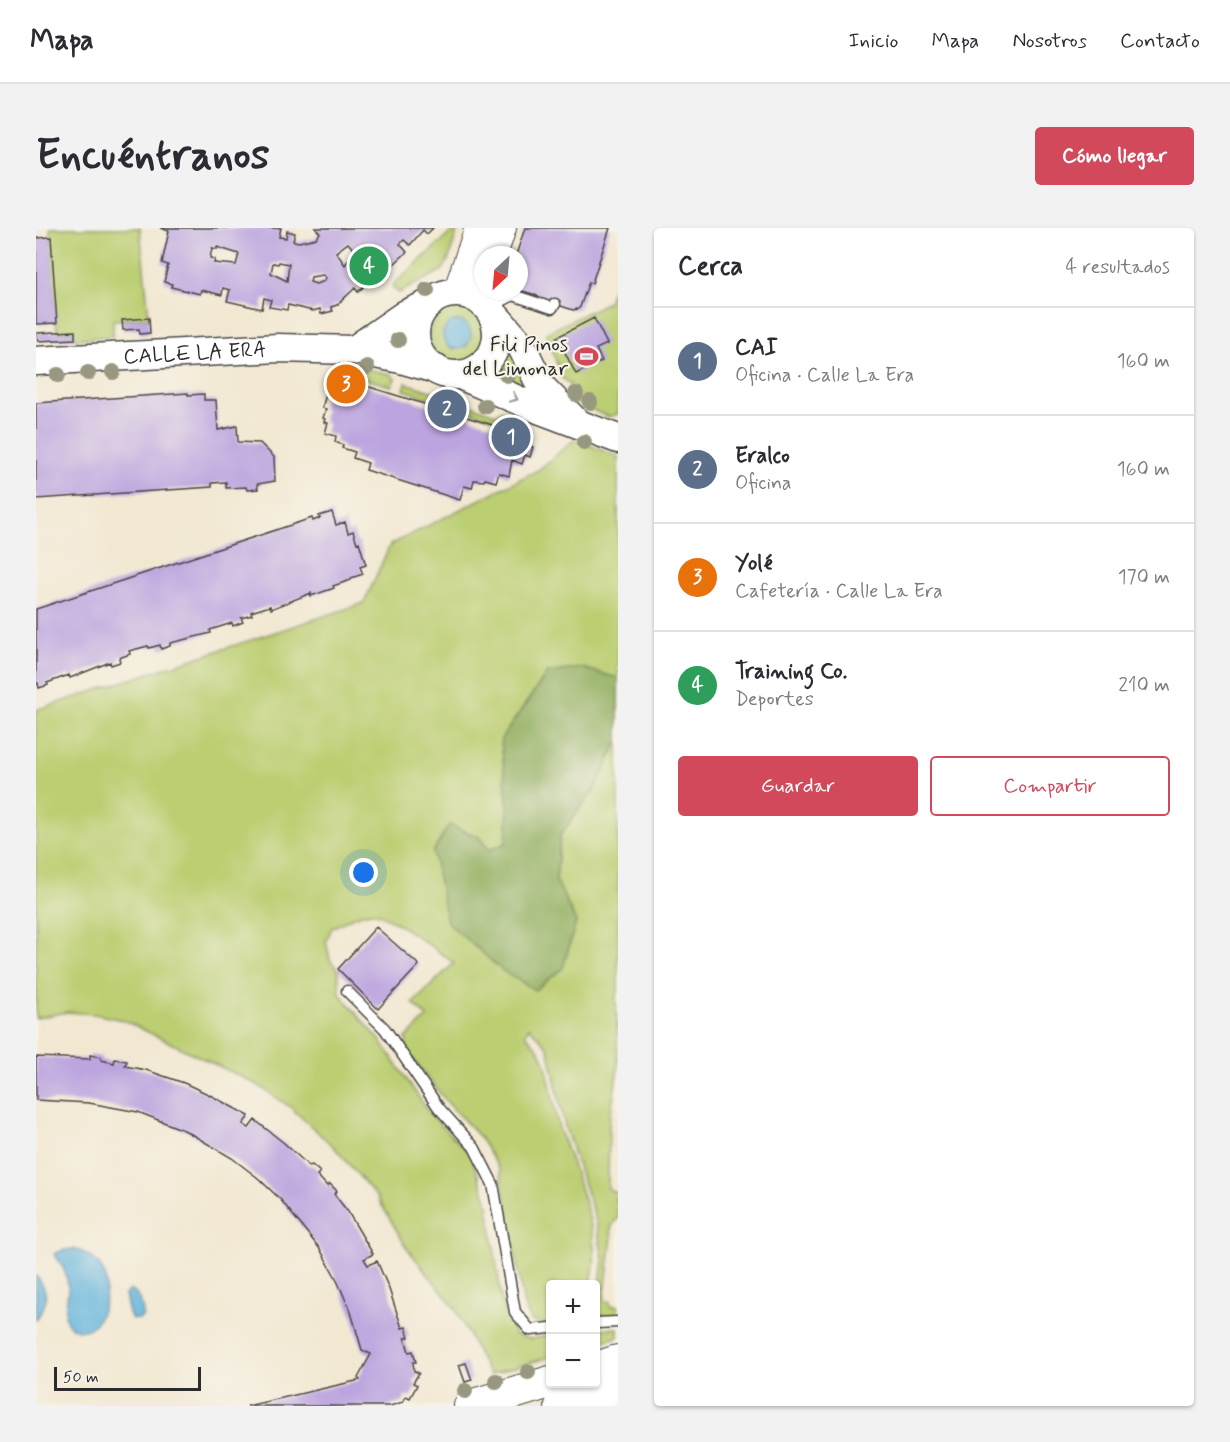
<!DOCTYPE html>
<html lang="es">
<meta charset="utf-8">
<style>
body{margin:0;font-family:Mynerve,sans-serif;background:#f2f2f3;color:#2b2b33}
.controls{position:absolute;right:18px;bottom:18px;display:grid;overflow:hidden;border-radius:6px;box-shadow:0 2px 4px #0004}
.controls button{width:54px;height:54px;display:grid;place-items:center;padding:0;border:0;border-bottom:2px solid #e1e1e2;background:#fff;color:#2b2b33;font:30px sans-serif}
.compass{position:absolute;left:438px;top:18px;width:54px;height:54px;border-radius:50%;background:#fff;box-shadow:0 2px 4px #0004;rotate:206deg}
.scale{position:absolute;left:18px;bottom:15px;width:147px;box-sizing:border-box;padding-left:6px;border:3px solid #2b2b2b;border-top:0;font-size:16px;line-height:21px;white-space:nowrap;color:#2b2b2b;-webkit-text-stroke:4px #f7f3e8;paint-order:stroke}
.you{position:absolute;left:328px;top:645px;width:21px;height:21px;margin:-15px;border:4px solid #fff;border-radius:50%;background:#1a73e8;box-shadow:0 0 0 9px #1a73e833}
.badge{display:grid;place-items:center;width:39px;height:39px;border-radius:50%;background:#d1495b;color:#fff;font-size:20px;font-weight:700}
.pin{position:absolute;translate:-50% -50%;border:3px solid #fff;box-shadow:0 2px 6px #0006}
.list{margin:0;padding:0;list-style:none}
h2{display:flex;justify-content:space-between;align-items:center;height:78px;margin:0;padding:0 24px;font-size:26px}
h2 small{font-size:20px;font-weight:400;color:#7c7c81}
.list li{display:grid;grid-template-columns:39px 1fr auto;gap:18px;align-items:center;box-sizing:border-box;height:108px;padding:0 24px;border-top:2px solid #e1e1e2}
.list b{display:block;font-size:22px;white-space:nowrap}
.list p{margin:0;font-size:20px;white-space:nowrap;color:#7c7c81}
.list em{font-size:20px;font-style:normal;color:#7c7c81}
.actions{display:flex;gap:12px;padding:18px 24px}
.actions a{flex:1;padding:14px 0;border:2px solid #d1495b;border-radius:6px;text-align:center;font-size:21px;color:#d1495b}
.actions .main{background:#d1495b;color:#fff}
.map{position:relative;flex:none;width:582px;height:1178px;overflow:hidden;border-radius:6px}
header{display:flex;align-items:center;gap:36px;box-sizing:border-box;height:84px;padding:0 30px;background:#fff;border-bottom:2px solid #e1e1e2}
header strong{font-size:28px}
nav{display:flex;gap:33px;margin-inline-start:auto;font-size:21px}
.intro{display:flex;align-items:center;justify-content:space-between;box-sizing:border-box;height:144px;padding:0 36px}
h1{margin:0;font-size:42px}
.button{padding:15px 27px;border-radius:6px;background:#d1495b;color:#fff;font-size:21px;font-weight:700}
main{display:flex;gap:36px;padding:0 36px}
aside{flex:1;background:#fff;border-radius:6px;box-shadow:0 2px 4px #0004}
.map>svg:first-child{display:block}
</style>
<header>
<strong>Mapa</strong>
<nav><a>Inicio</a><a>Mapa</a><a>Nosotros</a><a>Contacto</a></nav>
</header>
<div class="intro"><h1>Encuéntranos</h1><a class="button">Cómo llegar</a></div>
<main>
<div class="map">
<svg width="582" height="1178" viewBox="0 0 582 1178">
<rect width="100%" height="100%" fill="#f7f3e8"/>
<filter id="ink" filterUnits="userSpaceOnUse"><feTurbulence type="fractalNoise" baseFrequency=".0167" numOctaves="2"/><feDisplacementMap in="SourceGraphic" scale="12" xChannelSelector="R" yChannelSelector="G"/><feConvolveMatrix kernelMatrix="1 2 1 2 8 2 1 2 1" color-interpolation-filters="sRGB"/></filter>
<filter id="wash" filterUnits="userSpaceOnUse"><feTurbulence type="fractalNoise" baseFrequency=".008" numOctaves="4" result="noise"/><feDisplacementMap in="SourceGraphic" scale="24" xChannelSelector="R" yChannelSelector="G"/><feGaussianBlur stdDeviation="1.35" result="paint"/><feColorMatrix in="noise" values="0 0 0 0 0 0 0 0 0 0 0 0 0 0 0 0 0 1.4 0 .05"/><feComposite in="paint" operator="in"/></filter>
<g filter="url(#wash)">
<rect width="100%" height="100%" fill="#f2e8d2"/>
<path fill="#bbce71" stroke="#737c4e" stroke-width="1.5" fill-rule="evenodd" d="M14,0H104L113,90L77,92V108L39,111L38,103L21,104Z
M420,0H422L413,30L407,42L363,65L356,58Z
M582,46V186L573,189L537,174L531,166L534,156L526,150L510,105L572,74Z
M416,80C435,80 454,92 449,114C447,121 442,128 435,132C400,151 372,95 416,80ZM420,92L429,95L434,101L431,118C417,123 409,118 407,104Z
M474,112L505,175L454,147C466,137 470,127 474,112Z
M325,140L355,146L359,151L355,158L323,149Z
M370,155L422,172L420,178L368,162Z
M429,175L459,186L466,183L481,188L478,197L427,181Z
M539,211L582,229V450L546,440L465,512L472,580L470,615L453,622L443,609L413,597L540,694L520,652L524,607L560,559L582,513V765L580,768L582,840L573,895L572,961L581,965L578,971L582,973V990C577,996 573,1000 576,1008L568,1072L574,1074V1078H582V1086L560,1088V1071L563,1064L567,1031L560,993L529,899L512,819L493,799L489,806C494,812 503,820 506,827C515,848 517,878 523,900C537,942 570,1012 554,1056H514V1096L507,1097L495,1093L488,1077L464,942L443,908L410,873L371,823L370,810L391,789L377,775L418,735C404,725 349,683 335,684C322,685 307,694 296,700L290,713L294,732L302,741L304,766L344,812L395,887L434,926L451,971L466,1074L479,1107L495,1111L514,1107V1129L453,1147L419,1080L371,1020L341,969L299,920L254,879L220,856L87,792L59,786L31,784L0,790V482L328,375L354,317L502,242Z
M582,1100V1109L560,1115V1101Z"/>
<path fill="#94b163" stroke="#606e47" stroke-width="1.5" d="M546,440L582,450V513L560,559L524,607L520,652L540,694L527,740L499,762L468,744L411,694L397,624L413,597L443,609L453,622L470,615L472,580L465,511L511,445Z"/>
<path fill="#62b4dd" stroke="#467084" stroke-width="1.5" d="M407 107a14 14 0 1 1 28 0a14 14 0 1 1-28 0Z
M38,1021C52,1025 63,1032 69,1047C74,1062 65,1106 43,1102C20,1098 33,1073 32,1059C31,1045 26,1036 18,1026L27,1022Z
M0,1048C13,1062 12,1077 0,1091Z
M93,1062C103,1065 107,1077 107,1087L104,1091H96C91,1085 91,1075 89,1067Z"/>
<g id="blocks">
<path fill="#bba4df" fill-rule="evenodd" d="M124,0H245L243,9L250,10L251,3L259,5L257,13L263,14L280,10L284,5L279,0H397L391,6L387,2L374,17L368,12L364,16L371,24L345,48L338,40L333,46L338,51L333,56L331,55L322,64L319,60L301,77L295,79L297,83L285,86L284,81L277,83L252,77L251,82L233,79L235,72L228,70L226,81L191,73L194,62L187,60L186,67L165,62L164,66L135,59L136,56L128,54L132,37L126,35L133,3ZM312,15L319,23L309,37L300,24ZM181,19L203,26L200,37L178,35L179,31L174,30L176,20L181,21ZM243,34L253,36L251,53L235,45L237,35L242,36ZM287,47L290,50L286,54L280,56L274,54L275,49Z
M489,0H574L556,55L553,54L544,79L542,81L537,82L504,71L500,67L483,62V27H480Z
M15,9L21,95L0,96V10Z
M113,90L114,105L104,106L103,101L87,102L86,92Z
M558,90L571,116L560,121L566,133L540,146L521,109Z
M39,103V111L2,113L1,105Z
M295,149L313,155L314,153L479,204V206L487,208L485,215L497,219L494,229L489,227L486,236L476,232L473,248L463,245L460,254L449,251L448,253L438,252L436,260L428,258L424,272L330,242L332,235L317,230L319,224L306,220L307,217L299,214L300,208L289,205L292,195L288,194L289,191L287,190L290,181L286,180Z
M152,165V167L168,166V172H180L182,202L201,198L202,214L224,215L238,229L239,253L221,256L222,261L211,262L210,259L190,260V254L176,255V259L0,271V175Z
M296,284L300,297L309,294L312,305L317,303L321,315L323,314L330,337L324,339L327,346L315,350V352L297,358L298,360L275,368V365L235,381L234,378L215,384L216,387L205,390L207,394L197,398L196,395L174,402L175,405L134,415V418L125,421L124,417L113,420L112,418L93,423L94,426L83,430L84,434L75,437L74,434L34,450L33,447L11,455L12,457L3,460L2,455L0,456V381L276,290L277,293L284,290L283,288Z
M340,699L383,737L342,781L302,741Z
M54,827L65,829V832L78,835L79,831L91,833L89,838L110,842L148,855L172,866L213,888L207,896L213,900L219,892L248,915L273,938L276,937L284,944L281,947L291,958L294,956L301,963L298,966L312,984L337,1026L328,1031L332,1037L341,1033L353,1061L366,1100L370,1099L373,1109L369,1110L373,1124L377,1123L380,1134H377L378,1143L383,1145L377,1155L381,1157L374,1170L370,1168L367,1174L354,1178H211L324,1152L322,1150L335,1126L326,1122L315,1084L299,1048L284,1021L244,971L222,950L196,930L150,903L102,884L53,875L0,872V829L54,831Z
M430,1135L436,1152L429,1154L423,1137Z"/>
</g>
</g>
<g filter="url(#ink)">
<use href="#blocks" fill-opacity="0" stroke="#494744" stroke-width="1.5"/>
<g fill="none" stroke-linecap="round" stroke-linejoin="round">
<defs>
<path id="service" d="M454,79L477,67L516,80L519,76
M311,763L349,801L403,880L438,919L457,956L479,1084L494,1102L514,1100
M560,1095L582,1094"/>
<path id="tertiary" d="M458,27L467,0
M420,65L442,0
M442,72L447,58"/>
<g id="secondary">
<circle cx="420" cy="106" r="41"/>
<path d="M454,82L485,117L506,160L536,190"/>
<path d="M318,122L370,86L393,76"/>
<path id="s1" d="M0,133L242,120L318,122L365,131L400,141"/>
<path d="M424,147L505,182L582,211"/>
</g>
<path id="primary" d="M560,1140L582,1133
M434,1178L514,1154
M525,1178L582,1162"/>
</defs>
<use href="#service" stroke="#494744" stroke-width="13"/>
<use href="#tertiary" stroke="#494744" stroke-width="28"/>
<use href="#secondary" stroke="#494744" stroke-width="31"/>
<use href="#primary" stroke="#494744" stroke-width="34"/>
<use href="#service" stroke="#fff" stroke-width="10"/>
<use href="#tertiary" stroke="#fff" stroke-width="26"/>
<use href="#secondary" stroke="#fff" stroke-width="28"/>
<use href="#primary" stroke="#fff" stroke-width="32"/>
</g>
<g fill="#989780">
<circle cx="391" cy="62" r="8"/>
<circle cx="362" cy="112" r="8"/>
<circle cx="331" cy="139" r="8"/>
<circle cx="77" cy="144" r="8"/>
<circle cx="52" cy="145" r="8"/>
<circle cx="22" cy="147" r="8"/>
<circle cx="471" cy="147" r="8"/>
<circle cx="540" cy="166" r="8"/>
<circle cx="554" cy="174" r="8"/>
<circle cx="449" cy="178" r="8"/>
<circle cx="548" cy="214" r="8"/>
<circle cx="492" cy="1144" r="8"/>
<circle cx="460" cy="1153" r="8"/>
<circle cx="429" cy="1163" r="8"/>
</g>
<defs><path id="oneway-chevron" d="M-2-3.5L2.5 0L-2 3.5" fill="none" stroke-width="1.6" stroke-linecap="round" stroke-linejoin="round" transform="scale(1.5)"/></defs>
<use stroke="#a0a0a0" href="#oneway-chevron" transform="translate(478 170) rotate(24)"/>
</g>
<defs>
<symbol id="stadium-bare" viewBox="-9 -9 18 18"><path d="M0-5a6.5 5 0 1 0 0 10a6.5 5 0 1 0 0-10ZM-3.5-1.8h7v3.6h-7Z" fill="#d1495b" stroke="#f7f3e8" stroke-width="2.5" paint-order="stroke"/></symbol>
</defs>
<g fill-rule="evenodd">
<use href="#stadium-bare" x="534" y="112" width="33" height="33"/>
</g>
<g text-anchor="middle" stroke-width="4.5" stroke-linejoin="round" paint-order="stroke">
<g font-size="21" fill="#2b2b2b" stroke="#f7f3e8" text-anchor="end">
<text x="532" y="123">Fili Pinos<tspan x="532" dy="24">del Limonar</tspan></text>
</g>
<g font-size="21" fill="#2b2b2b" stroke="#f7f3e8">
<text dy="7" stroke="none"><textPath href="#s1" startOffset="159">CALLE LA ERA</textPath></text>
</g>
</g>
</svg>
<div class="controls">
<button>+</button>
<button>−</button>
</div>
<svg class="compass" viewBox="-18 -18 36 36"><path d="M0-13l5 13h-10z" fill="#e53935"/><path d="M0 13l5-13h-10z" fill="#7c7c81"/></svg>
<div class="scale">50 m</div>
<div class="you"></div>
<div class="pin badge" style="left:475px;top:209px;background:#5c6f8a">1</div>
<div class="pin badge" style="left:411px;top:181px;background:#5c6f8a">2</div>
<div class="pin badge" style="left:310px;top:156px;background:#e8710a">3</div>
<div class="pin badge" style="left:333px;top:38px;background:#2e9e5b">4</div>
</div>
<aside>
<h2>Cerca<small>4 resultados</small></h2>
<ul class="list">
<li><span class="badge" style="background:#5c6f8a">1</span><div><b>CAI</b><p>Oficina · Calle La Era</p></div><em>160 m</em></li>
<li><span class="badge" style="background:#5c6f8a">2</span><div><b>Eralco</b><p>Oficina</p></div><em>160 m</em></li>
<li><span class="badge" style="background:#e8710a">3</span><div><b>Yolé</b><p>Cafetería · Calle La Era</p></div><em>170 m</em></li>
<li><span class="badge" style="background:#2e9e5b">4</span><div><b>Training Co.</b><p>Deportes</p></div><em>210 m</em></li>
</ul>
<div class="actions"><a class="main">Guardar</a><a>Compartir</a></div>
</aside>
</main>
